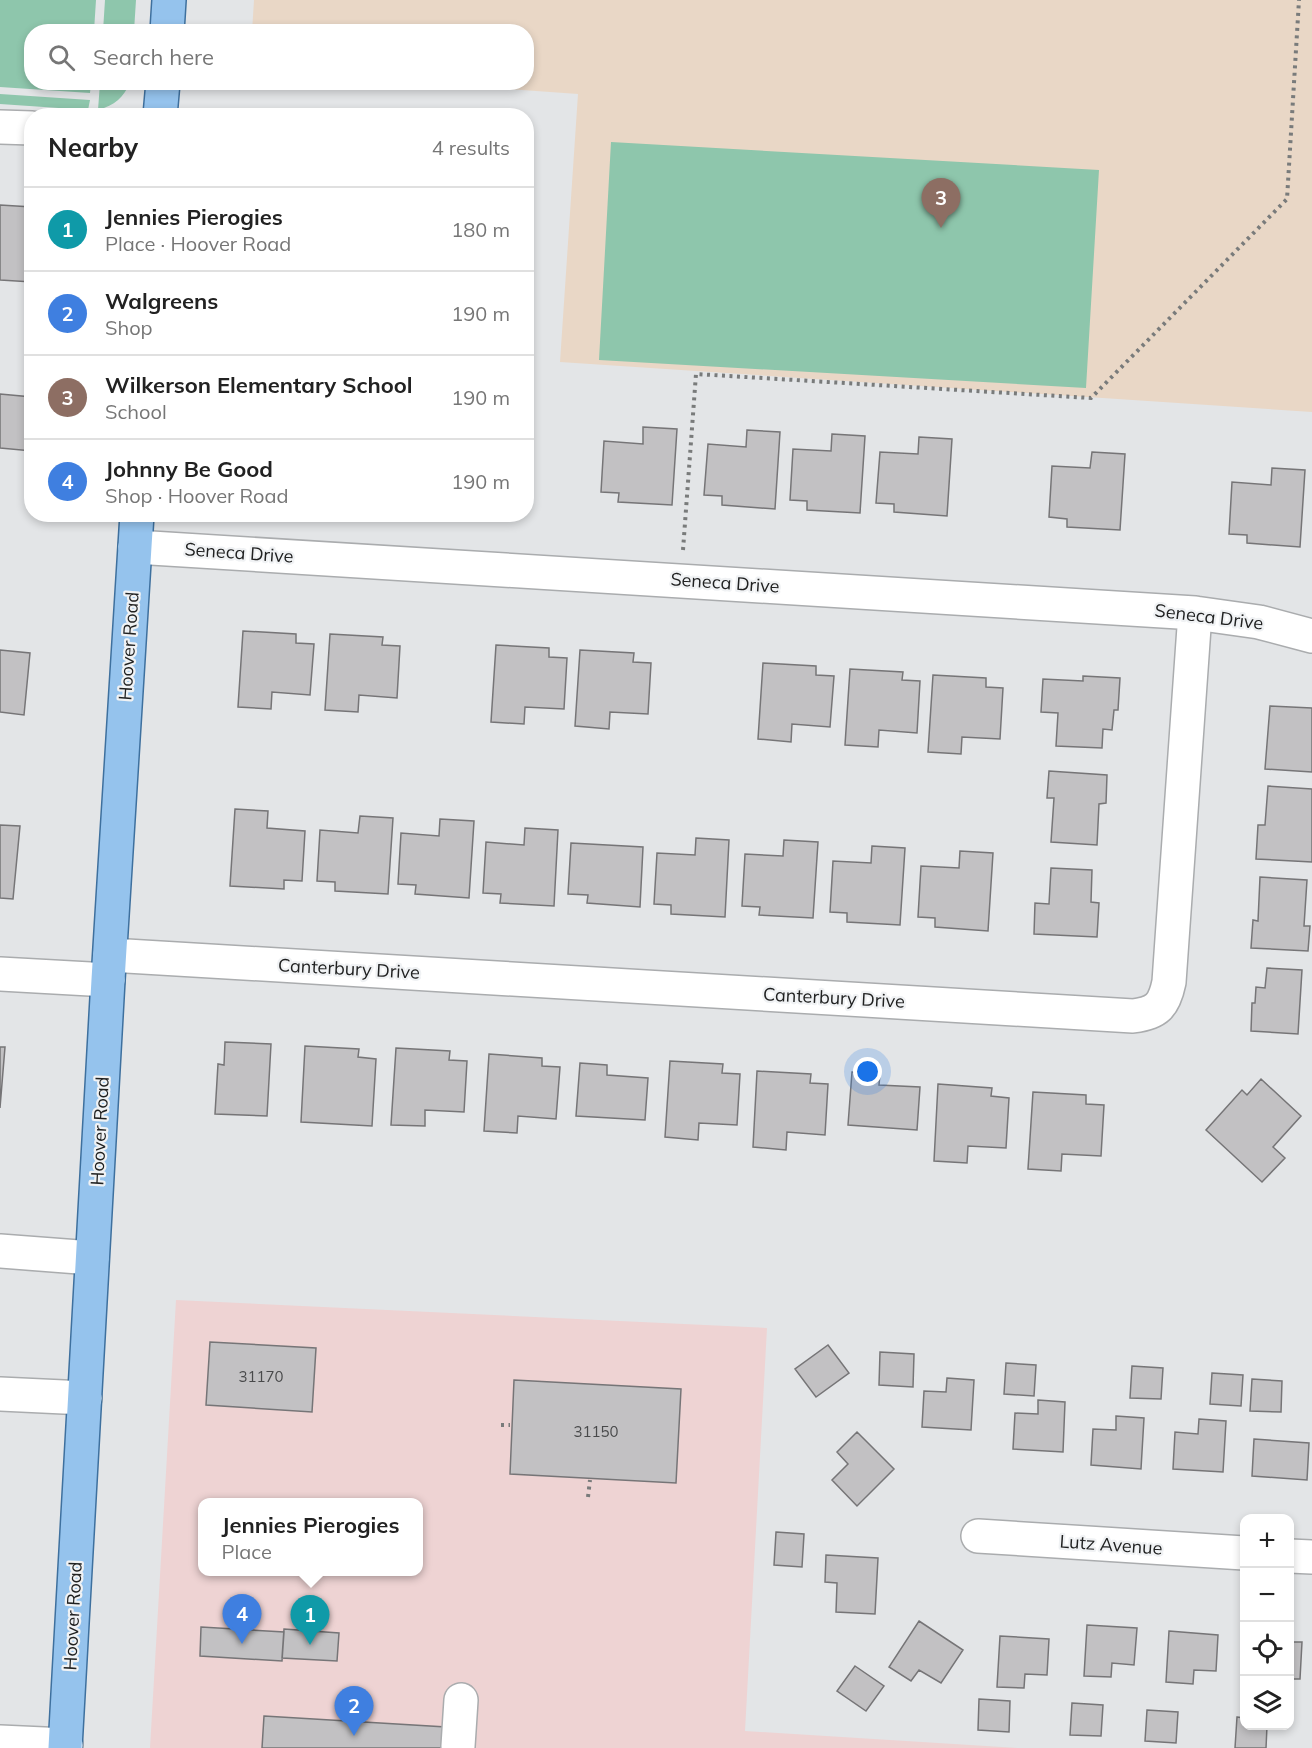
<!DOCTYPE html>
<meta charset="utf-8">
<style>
body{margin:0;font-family:Mulish,sans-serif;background:#f2f2f2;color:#222}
.controls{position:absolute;right:18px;bottom:18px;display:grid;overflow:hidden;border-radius:12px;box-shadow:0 3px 9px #0003}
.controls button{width:54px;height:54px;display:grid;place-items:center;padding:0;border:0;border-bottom:2px solid #e0e0e0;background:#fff;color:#222;font:30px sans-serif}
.you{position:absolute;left:868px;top:1072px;width:21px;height:21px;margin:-15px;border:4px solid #fff;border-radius:50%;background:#1a73e8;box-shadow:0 0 0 9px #1a73e833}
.badge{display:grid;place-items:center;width:39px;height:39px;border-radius:50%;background:#3f7f93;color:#fff;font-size:20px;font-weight:700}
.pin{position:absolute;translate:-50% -50px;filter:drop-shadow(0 2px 3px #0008)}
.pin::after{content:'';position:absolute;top:32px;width:21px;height:18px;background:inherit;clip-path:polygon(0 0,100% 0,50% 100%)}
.popup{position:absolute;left:198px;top:1498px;width:225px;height:78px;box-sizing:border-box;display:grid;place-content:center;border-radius:12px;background:#fff;filter:drop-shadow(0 2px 4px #0005);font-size:20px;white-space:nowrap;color:#767676}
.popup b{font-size:22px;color:#222}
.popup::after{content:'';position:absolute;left:50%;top:100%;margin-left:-12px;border:12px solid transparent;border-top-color:#fff}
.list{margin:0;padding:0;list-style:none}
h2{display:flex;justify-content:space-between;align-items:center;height:78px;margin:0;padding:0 24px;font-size:26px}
h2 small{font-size:20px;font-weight:400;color:#767676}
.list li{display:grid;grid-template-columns:39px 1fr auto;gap:18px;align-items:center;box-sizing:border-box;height:84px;padding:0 24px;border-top:2px solid #e0e0e0}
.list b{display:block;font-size:22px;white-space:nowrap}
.list p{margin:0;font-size:20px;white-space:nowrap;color:#767676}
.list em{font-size:20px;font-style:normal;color:#767676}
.icon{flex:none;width:33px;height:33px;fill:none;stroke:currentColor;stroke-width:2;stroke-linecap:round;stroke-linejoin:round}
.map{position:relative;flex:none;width:1312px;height:1748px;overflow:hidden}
.search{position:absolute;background:#fff;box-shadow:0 3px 9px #0003;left:24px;top:24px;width:510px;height:66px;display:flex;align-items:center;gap:15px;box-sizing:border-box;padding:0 21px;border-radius:24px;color:#767676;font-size:22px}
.panel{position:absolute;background:#fff;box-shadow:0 3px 9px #0003;left:24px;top:108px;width:510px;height:414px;border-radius:24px}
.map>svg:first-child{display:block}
</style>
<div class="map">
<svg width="1312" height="1748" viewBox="0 0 1312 1748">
<rect width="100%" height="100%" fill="#e3e5e7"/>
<path fill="#eed3d3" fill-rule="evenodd" d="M176,1300L767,1328L745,1731L1018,1748H150ZM202,1502H418V1572H202Z"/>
<path fill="#e9d7c6" d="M254,0H1312V412L560,362L578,94L421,83L526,82V32H252Z"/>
<path fill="#8ec6ac" d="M0,0H96L94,31L32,32V82L91,83L90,93L0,87Z
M105,0H136L134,31H103Z
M100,83V82L130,83C123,98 115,105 98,110Z
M0,94L90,100L88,110L0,104Z
M611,142L1099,170L1086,388L599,360Z"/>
<path fill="#c2c1c3" stroke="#767577" stroke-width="1.5" d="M0,205L32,207V282L0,280Z
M0,394L32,397V451L0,448Z
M643,427L677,429L672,505L618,502L619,493L601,492L604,441L643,444Z
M747,430L780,432L775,509L722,505V496L704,495L708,444L746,447Z
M832,434L865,436L860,513L807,510V501L790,500L793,449L831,451Z
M919,437L952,439L947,516L894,512V504L876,503L880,452L918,454Z
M1092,452L1125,454L1120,530L1067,527V519L1049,517L1052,466L1090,468Z
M1272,468L1305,470L1300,547L1247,543V535L1229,534L1232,482L1271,485Z
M243,631L296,634V643L314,644L310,695L272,692L271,709L238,707Z
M330,634L383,637L382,645L400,646L397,698L359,695L358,712L325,710Z
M496,645L549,648V657L567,658L564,709L525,707L524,724L491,722Z
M0,650L30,653L24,715L0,712Z
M580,650L634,653L633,662L651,663L648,714L610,712L609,729L575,726Z
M763,663L816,666V675L834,676L830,727L792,724L791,742L758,739Z
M850,669L903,672L902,680L920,681L917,733L879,730L878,747L845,745Z
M933,675L986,678V687L1003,688L1000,739L962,737L961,754L928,752Z
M1083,676L1120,678L1118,710H1114L1112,730L1103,729L1102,748L1056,746L1058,713L1041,712L1043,679L1083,681Z
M1270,706L1312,708V772L1265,769Z
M1049,771L1107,775L1106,803L1099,804L1097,845L1051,842L1054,798H1047Z
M1268,786L1312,789V862L1256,859L1258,825H1265Z
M235,809L268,811L267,828L305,831L302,881L284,880V889L230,886Z
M360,816L393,818L388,894L335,891V882L317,881L320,830L358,833Z
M440,819L474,821L469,898L415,894L416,885L398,884L401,833L439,836Z
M0,825L20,826L13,899L0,898Z
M525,828L558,830L554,906L500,903L501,894L483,893L486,842L524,845Z
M696,838L729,840L725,917L671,914V905L654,904L657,853L695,855Z
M784,840L818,842L813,918L759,915L760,907L742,906L745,854L783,856Z
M571,843L643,847L640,907L587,903L588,895L568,894Z
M872,846L905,848L900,925L847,922V913L830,912L833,861L871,863Z
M960,851L993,853L988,931L935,927V918L918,917L921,866L959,868Z
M1051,868L1092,870L1091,902L1099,903L1097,937L1034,934L1035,903L1049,904Z
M1260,877L1307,880L1304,926H1310L1308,951L1251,948L1253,920L1258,921Z
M1267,968L1302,970L1298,1034L1251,1031L1252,1003H1255L1256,987L1265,988Z
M225,1042L271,1044L267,1116L215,1114L218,1064L224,1065Z
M305,1046L359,1049L358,1057L376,1059L372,1126L301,1122Z
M0,1047H5L0,1108Z
M396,1048L450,1051L449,1060L467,1061L464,1112L425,1110V1126L391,1125Z
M489,1054L542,1058V1066L560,1067L556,1119L518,1116L517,1133L484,1131Z
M670,1061L723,1064L722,1073L740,1074L737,1125L699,1123L698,1140L665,1137Z
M580,1063L607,1065V1075L648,1078L645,1120L576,1116Z
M757,1071L811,1074L810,1083L828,1084L825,1135L787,1132L786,1150L753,1147Z
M852,1072L880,1074L879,1085L920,1087L917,1130L848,1125Z
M1261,1079L1301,1116L1273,1147L1285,1158L1262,1182L1206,1130L1242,1090L1247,1095Z
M938,1084L992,1088L991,1096L1009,1098L1006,1148L968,1146L967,1163L934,1161Z
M1033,1092L1086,1095V1104L1104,1105L1101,1156L1062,1154L1061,1171L1028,1169Z
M210,1342L316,1348L312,1412L206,1405Z
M828,1345L849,1373L816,1397L795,1369Z
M880,1352L914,1354L913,1387L879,1385Z
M1006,1363L1036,1365L1034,1396L1004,1394Z
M1132,1366L1163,1368L1161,1399L1130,1398Z
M1212,1373L1243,1375L1241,1406L1210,1404Z
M947,1378L974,1380L971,1430L922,1427L924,1391L946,1392Z
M1252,1379L1282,1381L1281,1412L1250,1411Z
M514,1380L681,1389L676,1483L510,1474Z
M1038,1400L1065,1402L1063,1452L1013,1449L1015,1413L1038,1414Z
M1116,1416L1144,1418L1141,1469L1091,1465L1093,1429L1116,1430Z
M1199,1419L1226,1421L1223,1472L1173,1469L1175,1432L1198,1434Z
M857,1432L894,1469L857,1506L832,1480L848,1464L837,1452Z
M1254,1439L1309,1443L1307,1480L1252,1476Z
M776,1532L804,1534L802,1567L774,1565Z
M826,1555L878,1558L875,1614L836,1612L837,1583L825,1582Z
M919,1621L963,1650L941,1683L919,1670L911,1681L889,1667Z
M1087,1625L1137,1628L1134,1665L1112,1663L1111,1677L1084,1676Z
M201,1627L284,1632L282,1661L200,1656Z
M284,1629L339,1633L337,1661L282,1658Z
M1169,1631L1218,1635L1216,1671L1194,1670L1193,1684L1166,1682Z
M1000,1636L1049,1639L1047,1675L1025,1674L1024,1688L997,1687Z
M1290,1642H1302L1300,1679H1290Z
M855,1666L884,1686L866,1711L837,1691Z
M979,1699L1010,1701L1009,1732L978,1730Z
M1072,1703L1103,1705L1101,1736L1070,1735Z
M1147,1710L1178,1712L1176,1743L1145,1741Z
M264,1716L446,1727L445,1748H262Z
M1237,1717L1244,1718V1726H1267L1266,1748H1235Z"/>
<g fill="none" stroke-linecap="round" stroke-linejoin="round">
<defs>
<path id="minor" d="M0,127L32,128
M135,547L1195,613L1259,622L1312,636
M110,955L1133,1016C1157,1013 1164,1006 1169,982L1195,613
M0,974L108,980
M0,1251L92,1258
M0,1394L85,1398
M978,1536L1244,1553
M1290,1556L1312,1557
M0,1742L66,1745
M458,1746L461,1700"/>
<path id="major" d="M167,32L169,0
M160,116L163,82
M65,1748L108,980L137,514"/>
</defs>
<use href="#minor" stroke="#aaacae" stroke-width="36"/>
<use href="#major" stroke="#3e709e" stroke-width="36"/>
<path stroke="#797b7b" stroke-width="4" stroke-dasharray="3 4.5" stroke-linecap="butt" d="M683,550L696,374L1091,398L1287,199L1299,0
M501,1425H510
M588,1497L590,1480"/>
<use href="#minor" stroke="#fff" stroke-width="33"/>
<use href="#major" stroke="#95c3ed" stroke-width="33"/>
</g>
<g text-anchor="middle" stroke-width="4.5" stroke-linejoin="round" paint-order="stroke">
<g font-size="15" fill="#48494a">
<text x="261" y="1382">31170</text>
<text x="596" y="1437">31150</text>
</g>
<g font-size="18" fill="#202121" stroke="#f0f2f4">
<text transform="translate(239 553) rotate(4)" y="6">Seneca Drive</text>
<text transform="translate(725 583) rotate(4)" y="6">Seneca Drive</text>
<text transform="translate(1209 617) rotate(7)" y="6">Seneca Drive</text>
<text transform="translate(129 646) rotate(-86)" y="6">Hoover Road</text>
<text transform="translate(349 969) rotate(3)" y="6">Canterbury Drive</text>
<text transform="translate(834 998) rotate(3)" y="6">Canterbury Drive</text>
<text transform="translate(100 1131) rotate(-87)" y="6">Hoover Road</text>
<text transform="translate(1111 1545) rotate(4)" y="6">Lutz Avenue</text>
<text transform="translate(73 1616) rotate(-87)" y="6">Hoover Road</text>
</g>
</g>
</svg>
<div class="controls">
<button>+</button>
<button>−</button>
<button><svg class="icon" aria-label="locate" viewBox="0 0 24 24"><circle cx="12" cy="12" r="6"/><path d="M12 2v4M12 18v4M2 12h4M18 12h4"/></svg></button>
<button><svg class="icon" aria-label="layers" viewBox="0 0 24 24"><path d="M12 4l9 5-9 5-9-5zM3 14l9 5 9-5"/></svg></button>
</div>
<div class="you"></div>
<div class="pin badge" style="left:310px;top:1645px;background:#0f9aa8">1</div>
<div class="popup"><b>Jennies Pierogies</b>Place</div>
<div class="pin badge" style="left:354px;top:1736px;background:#3f7fe0">2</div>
<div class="pin badge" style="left:941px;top:228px;background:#8d6e63">3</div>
<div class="pin badge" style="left:242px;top:1644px;background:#3f7fe0">4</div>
<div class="search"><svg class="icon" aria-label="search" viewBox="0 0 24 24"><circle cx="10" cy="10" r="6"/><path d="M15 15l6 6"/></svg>Search here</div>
<section class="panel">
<h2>Nearby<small>4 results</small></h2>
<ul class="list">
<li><span class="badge" style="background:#0f9aa8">1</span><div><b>Jennies Pierogies</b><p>Place · Hoover Road</p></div><em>180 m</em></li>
<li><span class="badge" style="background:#3f7fe0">2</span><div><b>Walgreens</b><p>Shop</p></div><em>190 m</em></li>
<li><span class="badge" style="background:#8d6e63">3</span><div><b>Wilkerson Elementary School</b><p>School</p></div><em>190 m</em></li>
<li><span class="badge" style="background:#3f7fe0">4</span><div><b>Johnny Be Good</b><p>Shop · Hoover Road</p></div><em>190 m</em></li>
</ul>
</section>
</div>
